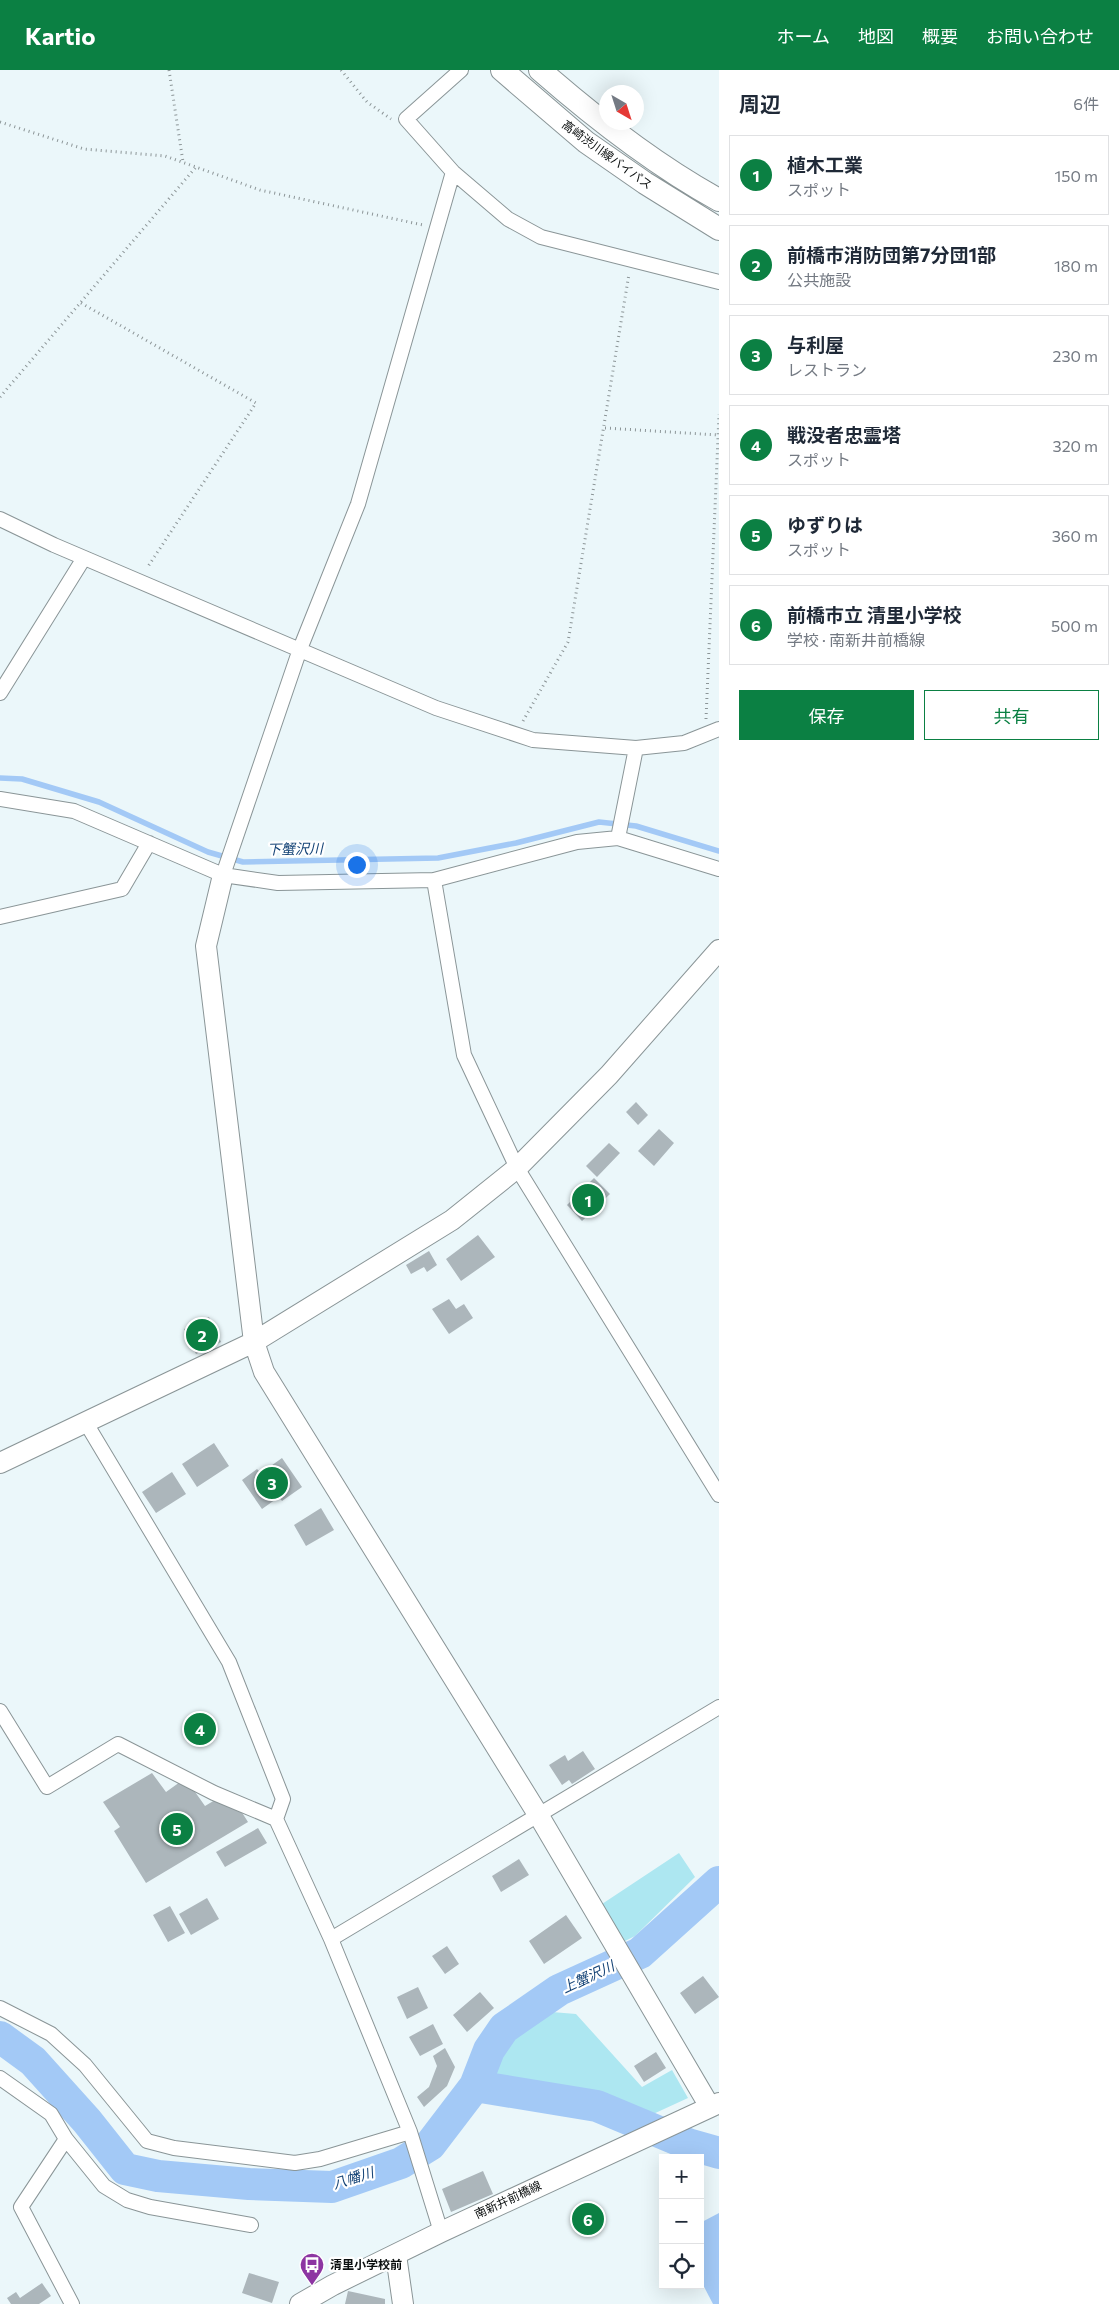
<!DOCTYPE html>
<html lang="ja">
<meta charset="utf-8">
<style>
body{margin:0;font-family:Commissioner,"Noto Sans JP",sans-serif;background:#f6f6f7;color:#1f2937}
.controls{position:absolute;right:15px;bottom:15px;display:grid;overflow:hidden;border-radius:0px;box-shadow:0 5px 20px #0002}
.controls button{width:45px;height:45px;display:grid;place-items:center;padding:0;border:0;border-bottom:1px solid #e0e1e3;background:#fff;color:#1f2937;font:25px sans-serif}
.compass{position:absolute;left:599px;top:15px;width:45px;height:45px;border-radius:50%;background:#fff;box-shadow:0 5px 20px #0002;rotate:141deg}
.you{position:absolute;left:356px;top:794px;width:18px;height:18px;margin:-12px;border:4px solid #fff;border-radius:50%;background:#1a73e8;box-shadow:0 0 0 8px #1a73e833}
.badge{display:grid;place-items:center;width:32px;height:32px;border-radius:50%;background:#0b8043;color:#fff;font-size:16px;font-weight:700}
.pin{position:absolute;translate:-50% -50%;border:2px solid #fff;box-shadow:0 1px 5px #0006}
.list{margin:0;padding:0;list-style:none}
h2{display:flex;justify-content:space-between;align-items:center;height:65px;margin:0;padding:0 20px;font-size:21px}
h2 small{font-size:16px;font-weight:400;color:#747a83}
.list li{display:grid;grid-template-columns:32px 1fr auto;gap:15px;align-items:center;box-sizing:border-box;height:80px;margin:0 10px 10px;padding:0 10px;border:1px solid #e0e1e3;border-radius:0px}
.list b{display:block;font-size:19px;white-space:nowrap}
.list p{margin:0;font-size:16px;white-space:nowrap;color:#747a83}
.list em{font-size:16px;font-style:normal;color:#747a83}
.actions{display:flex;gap:10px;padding:15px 20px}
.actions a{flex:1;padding:11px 0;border:1px solid #0b8043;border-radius:0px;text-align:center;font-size:18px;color:#0b8043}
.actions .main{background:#0b8043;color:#fff}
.icon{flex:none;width:28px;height:28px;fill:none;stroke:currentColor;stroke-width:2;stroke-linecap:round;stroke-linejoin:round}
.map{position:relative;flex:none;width:719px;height:2234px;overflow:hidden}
header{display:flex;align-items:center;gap:30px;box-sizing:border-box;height:70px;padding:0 25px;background:#0b8043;color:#fff}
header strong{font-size:24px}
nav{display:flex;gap:28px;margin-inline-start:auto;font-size:18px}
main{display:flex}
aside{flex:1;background:#fff}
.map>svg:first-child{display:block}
</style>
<header>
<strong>Kartio</strong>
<nav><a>ホーム</a><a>地図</a><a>概要</a><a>お問い合わせ</a></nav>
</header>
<main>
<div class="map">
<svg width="719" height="2234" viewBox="0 0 719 2234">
<rect width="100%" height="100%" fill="#ebf7fa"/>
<path fill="#ade7f1" d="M679,1783L695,1807L635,1866L623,1872L602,1834Z
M540,1941L576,1944L642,2017L672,2000L688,2028L651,2045L605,2029L488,2010L506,1971Z"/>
<path fill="#a3c9f6" d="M719,2143V2234H713L700,2209V2153Z"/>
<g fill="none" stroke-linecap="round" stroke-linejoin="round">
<path stroke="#a3c9f6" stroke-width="5.5" d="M0,708L22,709L99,732L208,782L243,792L438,788L516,773L599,752L636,756L719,781"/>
<path stroke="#a3c9f6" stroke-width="32" d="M0,1967L33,1991L87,2051L125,2099L158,2106L249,2114L332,2117L401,2093L430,2075L475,2016L489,1980L504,1958L559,1920L640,1883L719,1812
M475,2016L597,2036L688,2074L719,2083"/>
</g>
<path fill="#acb6bb" d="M636,1032L648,1045L638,1055L626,1042Z
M659,1059L674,1073L654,1096L638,1081Z
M609,1073L620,1083L597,1107L586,1096Z
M594,1108L610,1124L582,1151L567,1135Z
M478,1165L495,1187L461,1211L446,1189Z
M429,1181L437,1195L427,1202L424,1197L411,1204L406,1195Z
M449,1229L456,1239L464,1234L473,1248L449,1264L432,1239Z
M209,1247L221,1272L196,1284L184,1259Z
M214,1373L229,1396L197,1417L182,1394Z
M282,1388L302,1417L282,1431L279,1427L262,1439L242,1410L257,1399L261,1403Z
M172,1402L186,1424L156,1443L142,1422Z
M321,1438L334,1460L306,1476L294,1455Z
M583,1681L595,1699L572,1714L569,1710L562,1715L549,1695L565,1685L568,1691Z
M152,1703L166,1722L180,1712L193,1719L205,1736L215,1730L241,1741L248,1752L146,1813L114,1761L120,1757L103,1732Z
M258,1758L267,1773L225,1797L216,1782Z
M519,1789L529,1805L501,1822L492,1806Z
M207,1828L219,1849L191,1865L179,1844Z
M170,1836L185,1863L168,1872L153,1845Z
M566,1845L582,1868L544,1894L529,1871Z
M447,1876L459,1894L445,1904L432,1886Z
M703,1906L719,1927L695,1944L680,1923Z
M418,1917L428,1938L407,1949L397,1927Z
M480,1922L494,1938L467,1962L453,1945Z
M433,1954L443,1974L420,1986L409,1967Z
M445,1978L455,1997L447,2016L424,2037L417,2027L429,2017L437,1996L433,1986Z
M656,1982L666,1998L644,2012L634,1996Z
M483,2101L493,2124L451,2142L442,2119Z
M249,2203L279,2212L272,2233L242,2223Z
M42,2213L51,2226L39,2234H11L7,2228L16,2222L20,2228Z
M348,2221L385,2229V2234H345Z"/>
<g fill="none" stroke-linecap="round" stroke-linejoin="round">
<defs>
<path id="street" d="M461,0L406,49L453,102L508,149L541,167L719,212
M0,449L54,475L436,638L533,670L636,678L684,673L719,659
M0,623L84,488
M0,729L74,741L223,805L278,813L434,810L577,772L618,768L719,799
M618,768L636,678
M223,805L300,579L358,434L453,102
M434,810L464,985L517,1098L719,1425
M0,847L122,819L149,773
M86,1353L229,1592L283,1729L276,1749L331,1869L410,2062L441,2162
M0,1641L47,1717L118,1674L214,1723L276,1749
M331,1869L719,1637
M0,1938L51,1964L85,1995L147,2071L174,2078L295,2093L320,2089L410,2062
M0,2008L51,2044L66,2069L104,2116L127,2130L150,2137L251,2155
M66,2069L21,2137L72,2234"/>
<path id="secondary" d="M223,805L206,876L254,1272L264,1302L539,1746L710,2037
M0,1393L254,1272L452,1150L517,1098L609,1005L719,880
M396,2185L403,2234
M300,2234L333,2215L441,2162L719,2033"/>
<path id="primary" d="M502,0L586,72L645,113L719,159
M540,0C595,48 655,95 719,130"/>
</defs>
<use href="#street" stroke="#8a9597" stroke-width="16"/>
<use href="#secondary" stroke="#8a9597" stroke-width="22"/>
<use href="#primary" stroke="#8a9597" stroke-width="24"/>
<path stroke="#8c9597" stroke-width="3" stroke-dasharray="1 4" stroke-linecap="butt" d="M169,0L183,92
M341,0L367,32L391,49
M0,52L84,79L165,86L260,120L423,155
M81,233L256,333L147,498
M0,327L196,97
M605,358L718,365
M706,649L719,344
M523,651L568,572L629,204"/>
<use href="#street" stroke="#fff" stroke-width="14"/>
<use href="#secondary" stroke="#fff" stroke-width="20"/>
<use href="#primary" stroke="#fff" stroke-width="22"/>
</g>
<defs>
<symbol id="bus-pin" viewBox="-11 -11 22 30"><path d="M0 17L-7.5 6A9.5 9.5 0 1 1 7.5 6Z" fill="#8d35a2" stroke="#fff"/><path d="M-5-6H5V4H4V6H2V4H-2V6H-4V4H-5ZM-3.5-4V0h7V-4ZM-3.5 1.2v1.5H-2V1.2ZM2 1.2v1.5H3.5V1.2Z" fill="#fff"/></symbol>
</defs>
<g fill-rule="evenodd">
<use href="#bus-pin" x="298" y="2181" width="28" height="38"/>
</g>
<g text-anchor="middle" stroke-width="4.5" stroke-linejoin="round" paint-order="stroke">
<g font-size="12" fill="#0b0f0f" stroke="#fff">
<text transform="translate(607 85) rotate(36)" y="4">高崎渋川線バイパス</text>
<text transform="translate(508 2130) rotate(-25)" y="4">南新井前橋線</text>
</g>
<g font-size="12" font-weight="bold" fill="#0b0f0f" stroke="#fff" text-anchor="start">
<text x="330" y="2199">清里小学校前</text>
</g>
<g font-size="14" font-style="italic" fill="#144376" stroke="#fff">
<text transform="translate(295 779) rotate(-1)" y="5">下蟹沢川</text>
<text transform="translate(588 1907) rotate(-25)" y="5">上蟹沢川</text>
<text transform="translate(353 2108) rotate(-17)" y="5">八幡川</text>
</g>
</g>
</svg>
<div class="controls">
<button>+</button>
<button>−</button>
<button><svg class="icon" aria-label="locate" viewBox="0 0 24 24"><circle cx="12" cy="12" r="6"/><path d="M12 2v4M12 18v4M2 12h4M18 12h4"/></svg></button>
</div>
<svg class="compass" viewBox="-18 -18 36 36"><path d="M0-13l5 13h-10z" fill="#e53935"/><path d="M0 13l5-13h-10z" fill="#747a83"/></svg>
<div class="you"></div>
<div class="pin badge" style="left:588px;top:1130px">1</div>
<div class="pin badge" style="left:202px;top:1265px">2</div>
<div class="pin badge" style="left:272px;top:1413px">3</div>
<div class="pin badge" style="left:200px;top:1659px">4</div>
<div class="pin badge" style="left:177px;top:1759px">5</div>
<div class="pin badge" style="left:588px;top:2149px">6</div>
</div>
<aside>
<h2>周辺<small>6件</small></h2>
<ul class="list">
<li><span class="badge">1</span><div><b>植木工業</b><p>スポット</p></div><em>150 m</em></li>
<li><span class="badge">2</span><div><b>前橋市消防団第7分団1部</b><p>公共施設</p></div><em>180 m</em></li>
<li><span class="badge">3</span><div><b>与利屋</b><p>レストラン</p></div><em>230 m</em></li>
<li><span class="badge">4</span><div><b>戦没者忠霊塔</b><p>スポット</p></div><em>320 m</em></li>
<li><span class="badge">5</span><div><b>ゆずりは</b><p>スポット</p></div><em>360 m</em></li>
<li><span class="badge">6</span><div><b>前橋市立 清里小学校</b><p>学校 · 南新井前橋線</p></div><em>500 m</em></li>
</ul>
<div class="actions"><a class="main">保存</a><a>共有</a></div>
</aside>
</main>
